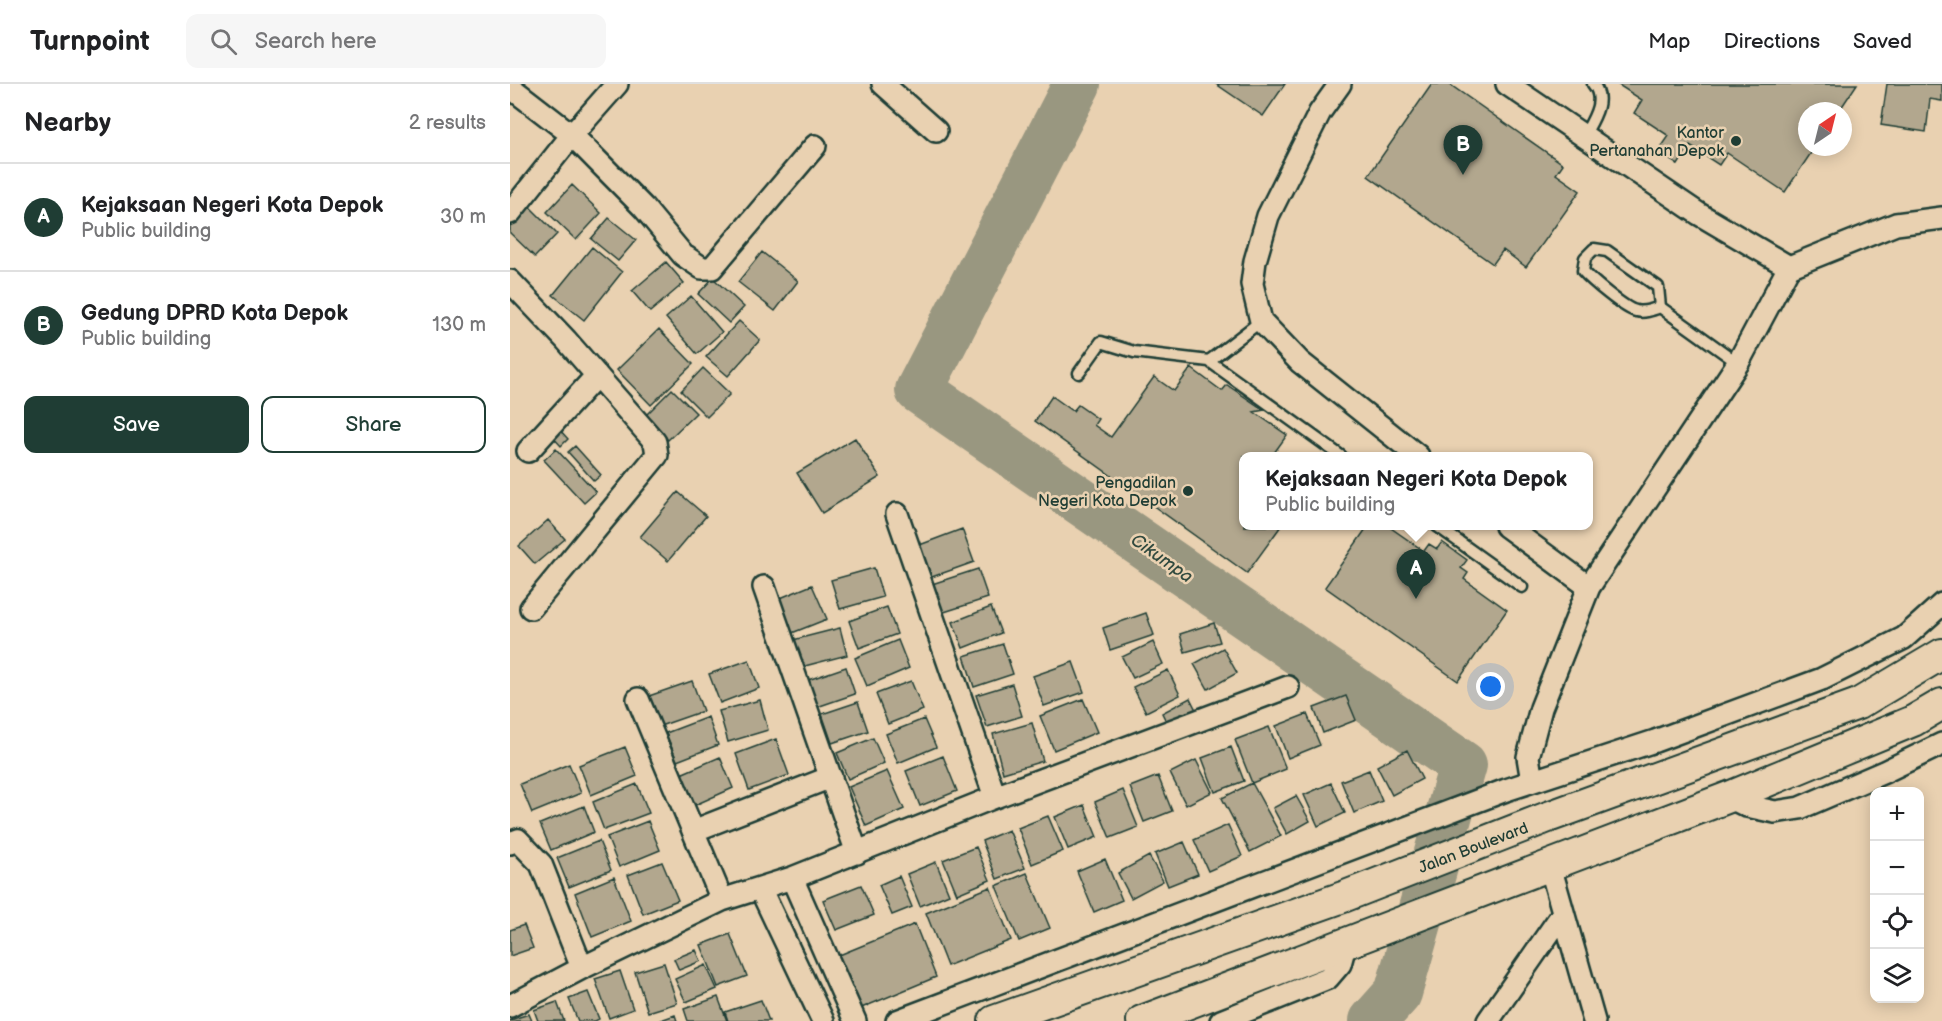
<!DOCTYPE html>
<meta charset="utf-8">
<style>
body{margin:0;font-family:"Balsamiq Sans",sans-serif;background:#f6f6f6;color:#202124}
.controls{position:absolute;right:18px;bottom:18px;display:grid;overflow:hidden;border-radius:12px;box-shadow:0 3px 15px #0003}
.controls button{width:54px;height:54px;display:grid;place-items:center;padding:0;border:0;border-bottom:2px solid #e0e0e0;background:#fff;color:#202124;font:30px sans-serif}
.compass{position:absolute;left:1288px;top:18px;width:54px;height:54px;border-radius:50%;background:#fff;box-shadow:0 3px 15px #0003;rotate:35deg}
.you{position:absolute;left:981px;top:603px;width:21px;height:21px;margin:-15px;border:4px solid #fff;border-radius:50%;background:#1a73e8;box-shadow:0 0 0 9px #1a73e833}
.badge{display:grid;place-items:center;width:39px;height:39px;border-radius:50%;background:#1f3d34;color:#fff;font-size:20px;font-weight:700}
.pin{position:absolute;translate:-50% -50px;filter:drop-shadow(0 2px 3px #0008)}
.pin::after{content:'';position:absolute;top:32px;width:21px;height:18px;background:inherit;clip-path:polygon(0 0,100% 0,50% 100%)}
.popup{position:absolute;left:729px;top:368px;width:354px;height:78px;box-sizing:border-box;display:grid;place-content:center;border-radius:12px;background:#fff;filter:drop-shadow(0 2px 4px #0005);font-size:20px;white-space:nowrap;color:#757577}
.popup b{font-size:22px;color:#202124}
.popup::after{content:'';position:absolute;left:50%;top:100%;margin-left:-12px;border:12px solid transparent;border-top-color:#fff}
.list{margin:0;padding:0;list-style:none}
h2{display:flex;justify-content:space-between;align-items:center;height:78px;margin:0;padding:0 24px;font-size:26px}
h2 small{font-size:20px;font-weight:400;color:#757577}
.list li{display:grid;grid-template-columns:39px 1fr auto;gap:18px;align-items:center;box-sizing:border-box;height:108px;padding:0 24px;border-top:2px solid #e0e0e0}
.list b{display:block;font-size:22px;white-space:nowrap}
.list p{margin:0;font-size:20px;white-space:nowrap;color:#757577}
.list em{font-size:20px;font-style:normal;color:#757577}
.actions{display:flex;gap:12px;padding:18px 24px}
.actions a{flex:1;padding:14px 0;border:2px solid #1f3d34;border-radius:12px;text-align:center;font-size:21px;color:#1f3d34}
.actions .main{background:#1f3d34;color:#fff}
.icon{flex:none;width:33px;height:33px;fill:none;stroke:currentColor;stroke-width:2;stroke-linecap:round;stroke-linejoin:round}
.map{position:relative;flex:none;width:1432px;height:937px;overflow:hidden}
header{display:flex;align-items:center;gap:36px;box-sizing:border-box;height:84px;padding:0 30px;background:#fff;border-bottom:2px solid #e0e0e0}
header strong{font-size:28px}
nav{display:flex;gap:33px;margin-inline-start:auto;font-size:21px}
.search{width:420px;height:54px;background:#f6f6f6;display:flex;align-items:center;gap:15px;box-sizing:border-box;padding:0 21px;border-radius:12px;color:#757577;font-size:22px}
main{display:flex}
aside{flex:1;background:#fff}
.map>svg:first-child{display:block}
</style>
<header>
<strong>Turnpoint</strong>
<div class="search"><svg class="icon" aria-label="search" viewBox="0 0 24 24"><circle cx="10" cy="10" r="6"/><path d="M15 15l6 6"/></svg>Search here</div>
<nav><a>Map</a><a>Directions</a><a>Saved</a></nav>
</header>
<main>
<aside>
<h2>Nearby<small>2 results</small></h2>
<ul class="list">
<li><span class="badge">A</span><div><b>Kejaksaan Negeri Kota Depok</b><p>Public building</p></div><em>30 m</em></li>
<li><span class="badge">B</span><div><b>Gedung DPRD Kota Depok</b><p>Public building</p></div><em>130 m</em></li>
</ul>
<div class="actions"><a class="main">Save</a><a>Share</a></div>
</aside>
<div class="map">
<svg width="1432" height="937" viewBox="0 0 1432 937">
<rect width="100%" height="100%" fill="#e9d1b1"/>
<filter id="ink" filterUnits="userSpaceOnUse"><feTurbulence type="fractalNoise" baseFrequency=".0167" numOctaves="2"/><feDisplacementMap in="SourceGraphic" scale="12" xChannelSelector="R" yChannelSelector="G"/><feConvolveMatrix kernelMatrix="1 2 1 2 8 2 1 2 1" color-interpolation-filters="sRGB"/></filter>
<g filter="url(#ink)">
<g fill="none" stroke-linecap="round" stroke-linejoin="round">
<path stroke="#999780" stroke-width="48" d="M567,0L409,306L953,681L888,909L863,937"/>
</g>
<path fill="#b2a78e" stroke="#1f3d34" stroke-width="1.5" d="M706,0H775L753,32Z
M922,0H939L1053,80L1046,90L1070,107L1016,183L993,166L983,180L858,92Z
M1107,0H1347L1329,27H1297V63H1305L1275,108L1217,69L1209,81L1180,62L1168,81L1148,68L1159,52L1124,29L1132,16Z
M1377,0H1432V17L1420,15L1416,48L1371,41Z
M62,101L91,129L66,156L37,128Z
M16,119L47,150L25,173L0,149V136Z
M99,134L126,156L108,177L81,155Z
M82,163L112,188L74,236L43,211Z
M252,168L288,197L265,227L228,198Z
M156,178L174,199L140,228L122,207Z
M203,194L234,223L219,239L188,210Z
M181,212L212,248L187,270L156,234Z
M229,237L250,256L218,292L196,273Z
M149,245L183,280L141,321L107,286Z
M193,284L220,310L197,333L171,307Z
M681,284L712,307L717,301L754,326L744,328L777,351L764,369L769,372H734V442H771L737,489L525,337L542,312L563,327L568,321L588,335L584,341L601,353L644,293L664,307Z
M162,305L186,329L158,356L134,333Z
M49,345L58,355L51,362L42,352Z
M345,354L370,393L312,429L287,389Z
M65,362L91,391L84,397L58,368Z
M46,365L86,408L74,419L34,376Z
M168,408L196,432L158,477L130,453Z
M38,436L55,455L25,480L9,462Z
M858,442H878L914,467L919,460L927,465L932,458L957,476L951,484L958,489L954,495L997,526L948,597L815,503Z
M452,445L464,478L419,494L407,462Z
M364,484L373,513L330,525L321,496Z
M468,485L478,514L431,529L422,500Z
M302,501L317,535L282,549L268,515Z
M377,523L387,550L349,564L339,537Z
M481,523L491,549L453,564L443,538Z
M636,529L644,551L600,566L593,544Z
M704,539L710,558L675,568L670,550Z
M330,544L337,571L287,584L279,557Z
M388,556L399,584L357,602L345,574Z
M643,558L653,580L623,594L612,573Z
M493,560L503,590L464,603L454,572Z
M713,564L727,589L698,605L684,580Z
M239,576L249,604L210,619L199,590Z
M563,578L574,608L534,622L523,592Z
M336,583L345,610L307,623L298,596Z
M658,586L670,611L636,628L623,603Z
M182,597L193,627L150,642L139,612Z
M401,597L413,626L378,640L366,610Z
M502,600L512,632L477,643L466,611Z
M836,612L846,636L813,649L804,624Z
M680,614L686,626L658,641L652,629Z
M573,615L587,648L544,666L530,632Z
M250,616L258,646L218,658L209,627Z
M348,618L358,647L322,659L312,630Z
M797,630L810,661L778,674L766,642Z
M198,633L208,661L167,677L156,649Z
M414,635L426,663L388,679L376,650Z
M522,639L533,677L493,689L483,650Z
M759,643L776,685L742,699L725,656Z
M363,654L374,679L338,695L327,669Z
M266,655L279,691L239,706L226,670Z
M115,663L127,692L81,711L69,681Z
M721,663L734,697L705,708L692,674Z
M897,666L912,695L882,711L867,682Z
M433,672L447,707L410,722L396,687Z
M210,673L223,704L185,721L171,690Z
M686,676L702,708L676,721L660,689Z
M59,680L71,709L22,729L10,700Z
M859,686L872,717L844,729L831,697Z
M377,687L394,725L356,742L339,703Z
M648,692L662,727L634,738L620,703Z
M742,699L771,752L740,768L712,714Z
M821,699L835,729L808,742L794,711Z
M127,700L139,729L94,746L83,718Z
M613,706L628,743L600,754L585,718Z
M786,712L800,737L777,750L763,724Z
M574,721L587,753L558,765L545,733Z
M74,722L84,748L41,766L30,740Z
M538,732L553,767L522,780L508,744Z
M138,737L150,766L109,783L97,753Z
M718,741L732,772L698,787L684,756Z
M499,746L515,784L487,795L472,757Z
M89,757L101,786L59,803L47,774Z
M674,758L688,790L658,802L645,770Z
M466,763L480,796L447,810L433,776Z
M639,772L653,797L621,814L608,789Z
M595,775L612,816L584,828L567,787Z
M152,778L168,816L133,830L118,791Z
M426,778L439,810L410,822L397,790Z
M517,789L540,844L509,857L486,802Z
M389,792L402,823L382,831L369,801Z
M104,793L121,837L82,853L65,809Z
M351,801L364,831L326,846L313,816Z
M480,803L501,856L437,882L416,829Z
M405,840L426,893L349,925L327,872Z
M14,841L23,864L0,872V846Z
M220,850L237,892L208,903L191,861Z
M186,866L191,877L169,886L164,875Z
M154,879L167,919L138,928L125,888Z
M196,881L207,905L176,918L165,895Z
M110,887L123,925L99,934L85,895Z
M78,908L89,935L85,937H68L59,915Z
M208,913L217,937H178L174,925Z
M251,916L259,937H218L215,928Z
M47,918L54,937H28L24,926Z
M19,930L22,937H0V936Z
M165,931L167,937H148Z"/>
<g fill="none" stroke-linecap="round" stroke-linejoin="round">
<defs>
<path id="lane" d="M1074,52C1082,37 1097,16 1083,0
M1084,165L1097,167L1148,203L1150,223C1142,226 1134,229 1126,227C1115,225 1081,196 1073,187L1075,174Z
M1150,223L1228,279
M699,277L831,372
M569,289L591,258L624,268L699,277L751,237
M927,442L1012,503"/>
<path id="street" d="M373,0L426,47
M830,0L810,28L758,132L745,177L742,200L751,237L790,278L908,372
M997,0L1189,130L1279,183L1386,140L1432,134
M0,3L62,51L134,124L173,171L192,184H202L305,62
M0,129L62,51L107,0
M0,197L56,256L145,358L147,371L21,524
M18,367L87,291
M387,430L485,713
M996,442L1079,503
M254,503L347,769
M128,615L212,816
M1022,697L1018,673L1031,624L1079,503L1228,279L1279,183
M1219,713L1237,722L1265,728L1290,724L1374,688L1432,660
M183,747L321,693
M0,759L8,756L31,780L72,884L212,816L282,794L485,713L778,603
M1040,782L1084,937
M282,794L345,937
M250,804L313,937
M0,922L72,884
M387,937L996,706L1145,657L1312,595L1394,554L1432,520
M711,937L818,894L830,880L836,858
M978,937L1053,829"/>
<path id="secondary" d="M484,937L833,813L1038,733L1348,620L1432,570
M632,937L1219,713L1403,637L1432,620"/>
</defs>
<use href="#lane" stroke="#1f3d34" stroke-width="15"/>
<use href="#street" stroke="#1f3d34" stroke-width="26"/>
<use href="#secondary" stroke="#1f3d34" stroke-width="34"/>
<use href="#lane" stroke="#e9d1b1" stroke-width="10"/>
<use href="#street" stroke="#e9d1b1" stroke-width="21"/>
<use href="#secondary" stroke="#e9d1b1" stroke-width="30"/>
</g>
</g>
<g fill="#1f3d34" stroke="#e9d1b1" stroke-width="2">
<circle cx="1226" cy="57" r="6"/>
<circle cx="678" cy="407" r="6"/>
</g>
<g text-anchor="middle" stroke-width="5" stroke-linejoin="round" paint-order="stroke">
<g font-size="16" fill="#1f3d34" stroke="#e9d1b1" text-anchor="end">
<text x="1214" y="54">Kantor<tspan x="1214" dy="18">Pertanahan Depok</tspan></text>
<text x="666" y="404">Pengadilan<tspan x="666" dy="18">Negeri Kota Depok</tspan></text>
</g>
<g font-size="16" fill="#1f3d34" stroke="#e9d1b1">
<text transform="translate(963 763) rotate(-21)" y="6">Jalan Boulevard</text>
</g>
<g font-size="18" font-style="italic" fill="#314a3f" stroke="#e9d1b1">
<text transform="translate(652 474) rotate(35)" y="6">Cikumpa</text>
</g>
</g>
</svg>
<div class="controls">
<button>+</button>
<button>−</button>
<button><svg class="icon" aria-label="locate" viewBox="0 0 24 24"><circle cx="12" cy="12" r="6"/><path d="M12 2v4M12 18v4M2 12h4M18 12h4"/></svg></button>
<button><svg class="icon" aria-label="layers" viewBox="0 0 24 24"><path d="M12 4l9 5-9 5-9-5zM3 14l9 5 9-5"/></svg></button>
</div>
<svg class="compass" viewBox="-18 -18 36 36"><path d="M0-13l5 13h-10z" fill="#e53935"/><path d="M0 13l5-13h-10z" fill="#757577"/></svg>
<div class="you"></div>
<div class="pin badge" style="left:906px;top:515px">A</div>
<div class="popup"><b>Kejaksaan Negeri Kota Depok</b>Public building</div>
<div class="pin badge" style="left:953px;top:91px">B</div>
</div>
</main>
